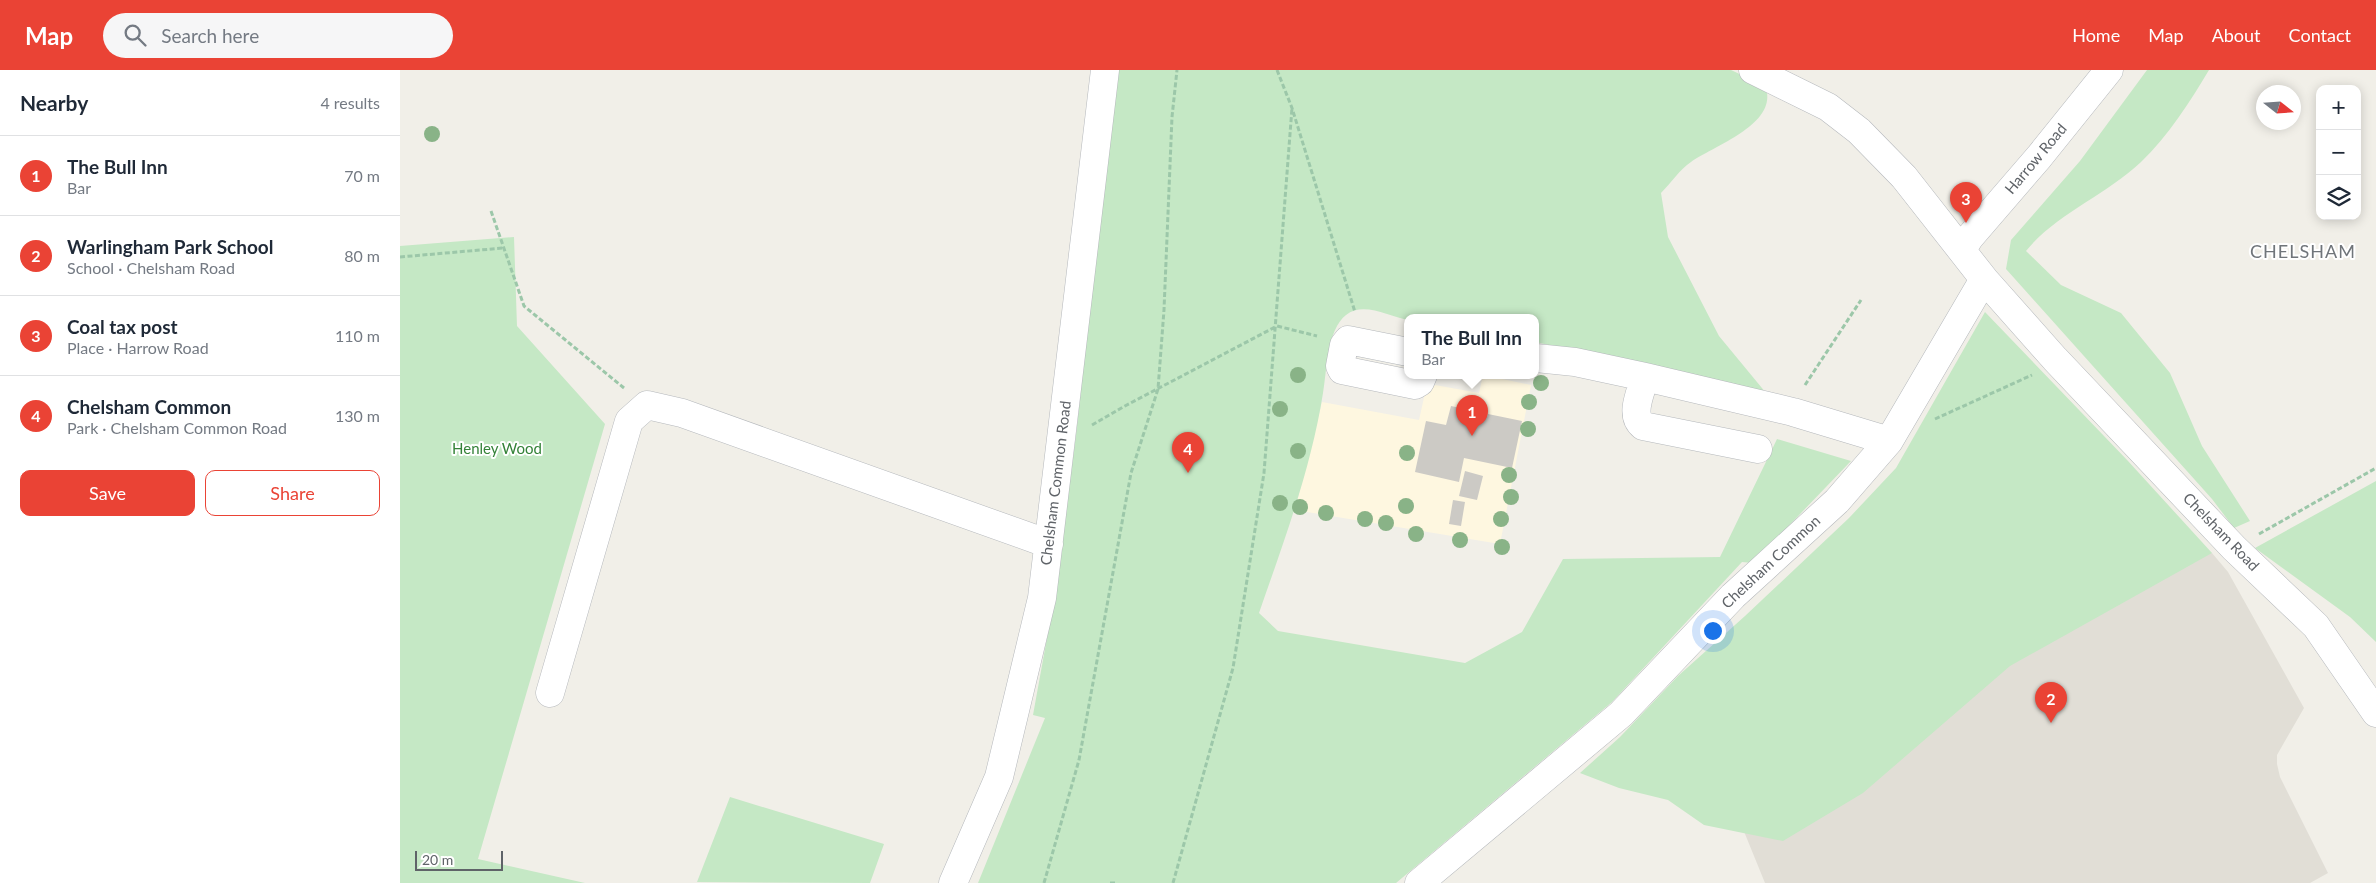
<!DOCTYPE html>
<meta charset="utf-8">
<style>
body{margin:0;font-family:Lato,sans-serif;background:#f6f6f7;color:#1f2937}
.controls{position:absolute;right:15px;top:15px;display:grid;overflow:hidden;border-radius:10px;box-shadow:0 2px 12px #0003}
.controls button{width:45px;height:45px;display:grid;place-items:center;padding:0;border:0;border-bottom:1px solid #e0e1e3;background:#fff;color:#1f2937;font:25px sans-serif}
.compass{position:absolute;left:1856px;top:15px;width:45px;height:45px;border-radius:50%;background:#fff;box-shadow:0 2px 12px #0003;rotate:107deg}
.scale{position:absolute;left:15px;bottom:12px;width:88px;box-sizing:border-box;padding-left:5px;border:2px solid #5f6368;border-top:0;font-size:14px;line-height:18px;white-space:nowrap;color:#5f6368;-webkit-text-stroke:4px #fff;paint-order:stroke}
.you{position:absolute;left:1312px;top:560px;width:18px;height:18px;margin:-12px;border:4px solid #fff;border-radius:50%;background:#1a73e8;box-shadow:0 0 0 8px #1a73e833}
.badge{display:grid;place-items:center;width:32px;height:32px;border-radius:50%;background:#ea4335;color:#fff;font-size:16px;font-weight:700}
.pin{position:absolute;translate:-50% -41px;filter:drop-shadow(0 1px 2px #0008)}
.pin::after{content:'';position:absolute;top:26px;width:18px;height:15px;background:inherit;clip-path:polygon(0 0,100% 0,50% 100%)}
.popup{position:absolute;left:1004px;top:244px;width:135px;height:65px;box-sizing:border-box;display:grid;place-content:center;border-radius:10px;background:#fff;filter:drop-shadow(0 1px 4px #0005);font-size:16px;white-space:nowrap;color:#747a83}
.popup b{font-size:19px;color:#1f2937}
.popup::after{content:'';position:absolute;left:50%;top:100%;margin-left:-10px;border:10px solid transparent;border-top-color:#fff}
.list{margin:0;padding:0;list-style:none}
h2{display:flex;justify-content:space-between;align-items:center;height:65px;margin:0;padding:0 20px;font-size:21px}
h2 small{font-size:16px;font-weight:400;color:#747a83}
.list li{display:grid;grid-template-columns:32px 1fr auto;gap:15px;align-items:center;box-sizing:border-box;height:80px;padding:0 20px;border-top:1px solid #e0e1e3}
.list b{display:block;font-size:19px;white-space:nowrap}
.list p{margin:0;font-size:16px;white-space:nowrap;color:#747a83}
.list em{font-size:16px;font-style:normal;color:#747a83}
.actions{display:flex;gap:10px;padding:15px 20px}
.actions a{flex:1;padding:11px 0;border:1px solid #ea4335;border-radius:10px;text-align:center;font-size:18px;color:#ea4335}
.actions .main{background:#ea4335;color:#fff}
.icon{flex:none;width:28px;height:28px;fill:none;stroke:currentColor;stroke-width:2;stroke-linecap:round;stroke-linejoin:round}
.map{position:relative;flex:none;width:1976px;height:813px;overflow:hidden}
header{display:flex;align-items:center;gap:30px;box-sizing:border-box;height:70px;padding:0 25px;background:#ea4335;color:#fff}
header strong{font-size:24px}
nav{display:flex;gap:28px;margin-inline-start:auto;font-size:18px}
.search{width:350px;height:45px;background:#f6f6f7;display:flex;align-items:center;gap:12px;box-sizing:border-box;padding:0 18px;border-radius:28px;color:#747a83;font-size:19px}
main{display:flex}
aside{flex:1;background:#fff}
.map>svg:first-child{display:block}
</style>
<header>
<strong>Map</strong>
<div class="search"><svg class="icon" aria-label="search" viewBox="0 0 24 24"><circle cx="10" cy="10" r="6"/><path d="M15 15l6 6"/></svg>Search here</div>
<nav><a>Home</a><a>Map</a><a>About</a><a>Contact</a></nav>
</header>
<main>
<aside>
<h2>Nearby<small>4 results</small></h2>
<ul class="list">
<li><span class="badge">1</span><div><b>The Bull Inn</b><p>Bar</p></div><em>70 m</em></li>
<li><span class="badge">2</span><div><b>Warlingham Park School</b><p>School · Chelsham Road</p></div><em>80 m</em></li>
<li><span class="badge">3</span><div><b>Coal tax post</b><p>Place · Harrow Road</p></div><em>110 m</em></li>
<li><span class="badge">4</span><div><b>Chelsham Common</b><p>Park · Chelsham Common Road</p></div><em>130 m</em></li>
</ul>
<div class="actions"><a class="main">Save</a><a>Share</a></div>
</aside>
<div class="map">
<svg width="1976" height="813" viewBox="0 0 1976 813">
<rect width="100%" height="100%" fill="#f1efe8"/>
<path fill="#fef7e0" d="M1083,305L1131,315L1100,474L895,440L922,332L1019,350L1025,323L1035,315L1079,323Z"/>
<path fill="#e1ded6" d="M1782,465L1812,483L1828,502L1904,638L1877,685V694L1880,707L1928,803L1910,813H1365L1310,678Z"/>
<path fill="#c5e8c5" d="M716,0H1331L1346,7L1367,23C1372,56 1314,76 1291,92C1280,99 1271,113 1261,123L1268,167L1319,266L1371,329L1136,272V247H1008V250C989,247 964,231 946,245C927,260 927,300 923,323C911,399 884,471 859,543L878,561L1065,593L1122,562L1163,489L1320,487L1377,369L1451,391L1353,493L1342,492L1212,632L996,813H578L645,648L633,645L656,518L676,365Z
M1747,0H1809C1790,32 1768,66 1741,92C1705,126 1657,143 1626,181L1661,215L1721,243L1770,303L1802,376L1850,451L1834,458L1812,429L1606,199L1611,170L1680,91Z
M114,167L117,256L205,354L78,789L185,813H0V176Z
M1585,242L1728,391L1812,483L1610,596L1463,723L1383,771L1304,755L1268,730L1219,718L1180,703L1220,667L1278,606L1345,546L1449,448L1496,398Z
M1976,411V572L1950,547L1855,478Z
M330,727L484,774L470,813L297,812Z"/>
<path fill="#cccac5" d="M1051,336L1069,340V343L1087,347L1088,344L1122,351L1112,398L1064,388L1059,412L1015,402L1026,351L1046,355Z
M1065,401L1083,406L1077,430L1059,426Z
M1053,430L1065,432L1061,456L1049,454Z"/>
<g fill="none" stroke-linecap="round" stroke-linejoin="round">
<defs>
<path id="minor" d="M1353,0L1428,37L1459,61L1504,107L1584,209L1655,289L1834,478L1916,556L1976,643
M1562,179L1570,167L1639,87L1709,0
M1008,282L948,270L944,275L940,296L942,300L1015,315L1020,312L1023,305
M1136,288L1175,292L1245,307L1393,342L1489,371
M1245,307C1241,322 1229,345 1243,356L1358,379
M150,623L229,351L247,335L282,343L649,474
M553,813L599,707L642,528L705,0
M1019,813L1221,644L1333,526L1437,431L1489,371L1584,209"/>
</defs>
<use href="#minor" stroke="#b5b8bc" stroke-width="29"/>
<path stroke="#9cc7a9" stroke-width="3" stroke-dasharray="5 2.5" stroke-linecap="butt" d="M877,0L892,38L955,242
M91,141L124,236L224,318
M0,187L103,178
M1405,315L1461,230
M1535,349L1632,305
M692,355L723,337L877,256L917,266
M1859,464L1976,398
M644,813L679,690L731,403L758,319L764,240L772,47L777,0
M710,813H717
M773,813L833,598L864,403L892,38"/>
<use href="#minor" stroke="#fff" stroke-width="28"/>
</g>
<g fill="#89b387">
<circle cx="32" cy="64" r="8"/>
<circle cx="898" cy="305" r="8"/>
<circle cx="1141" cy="313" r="8"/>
<circle cx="1129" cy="332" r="8"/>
<circle cx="880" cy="339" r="8"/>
<circle cx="1128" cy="359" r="8"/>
<circle cx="898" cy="381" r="8"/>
<circle cx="1007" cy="383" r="8"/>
<circle cx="1109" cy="405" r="8"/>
<circle cx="1111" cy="427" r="8"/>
<circle cx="880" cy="433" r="8"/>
<circle cx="1006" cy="436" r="8"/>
<circle cx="900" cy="437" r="8"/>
<circle cx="926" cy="443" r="8"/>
<circle cx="965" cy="449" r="8"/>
<circle cx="1101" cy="449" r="8"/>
<circle cx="986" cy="453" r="8"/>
<circle cx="1016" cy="464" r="8"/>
<circle cx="1060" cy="470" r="8"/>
<circle cx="1102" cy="477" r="8"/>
</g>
<g text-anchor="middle" stroke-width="4" stroke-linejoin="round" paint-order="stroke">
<g font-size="15" fill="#5f6368" stroke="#fff">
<text transform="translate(1636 89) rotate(-50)" y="5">Harrow Road</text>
<text transform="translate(656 413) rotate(-83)" y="5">Chelsham Common Road</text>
<text transform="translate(1821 462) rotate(46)" y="5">Chelsham Road</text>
<text transform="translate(1371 492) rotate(-43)" y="5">Chelsham Common</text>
</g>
<g font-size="15" fill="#348238" stroke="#fff">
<text x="97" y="384">Henley Wood</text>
</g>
<g font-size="18" letter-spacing="1" fill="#70757a" stroke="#fff">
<text x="1903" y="188">CHELSHAM</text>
</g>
</g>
</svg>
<div class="controls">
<button>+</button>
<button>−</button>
<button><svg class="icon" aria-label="layers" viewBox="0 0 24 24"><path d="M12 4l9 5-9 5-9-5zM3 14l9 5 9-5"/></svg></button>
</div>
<svg class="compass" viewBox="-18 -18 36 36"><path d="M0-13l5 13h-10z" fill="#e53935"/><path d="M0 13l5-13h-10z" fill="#747a83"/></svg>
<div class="scale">20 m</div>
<div class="you"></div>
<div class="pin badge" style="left:1072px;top:366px">1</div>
<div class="popup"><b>The Bull Inn</b>Bar</div>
<div class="pin badge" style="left:1651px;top:653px">2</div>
<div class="pin badge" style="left:1566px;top:153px">3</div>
<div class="pin badge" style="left:788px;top:403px">4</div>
</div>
</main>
